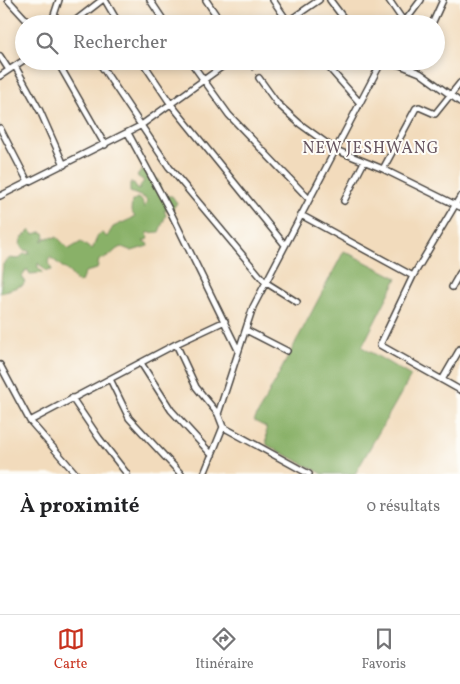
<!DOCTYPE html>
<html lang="fr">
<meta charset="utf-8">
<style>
body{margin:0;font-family:Vollkorn,serif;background:#f2f2f2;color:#202124}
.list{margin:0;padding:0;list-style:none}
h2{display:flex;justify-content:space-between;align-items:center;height:65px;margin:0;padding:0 20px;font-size:21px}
h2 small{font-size:16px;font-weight:400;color:#757577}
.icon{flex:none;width:28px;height:28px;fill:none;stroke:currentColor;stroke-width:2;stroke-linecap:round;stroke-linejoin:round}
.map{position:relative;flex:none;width:460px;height:474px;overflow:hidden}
.search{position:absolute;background:#fff;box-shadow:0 2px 8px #0003;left:15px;right:15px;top:15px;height:55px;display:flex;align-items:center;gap:12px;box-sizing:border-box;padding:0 18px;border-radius:28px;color:#757577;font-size:19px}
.sheet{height:140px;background:#fff}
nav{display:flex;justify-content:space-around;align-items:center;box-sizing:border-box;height:70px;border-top:1px solid #e0e0e0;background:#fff;font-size:14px;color:#757577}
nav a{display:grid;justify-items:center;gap:2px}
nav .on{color:#c8321e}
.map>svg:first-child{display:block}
</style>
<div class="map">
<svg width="460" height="474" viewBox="0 0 460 474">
<rect width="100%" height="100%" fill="#fdfcf7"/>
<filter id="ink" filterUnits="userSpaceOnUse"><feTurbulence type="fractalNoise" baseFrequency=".02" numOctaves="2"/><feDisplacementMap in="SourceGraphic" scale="10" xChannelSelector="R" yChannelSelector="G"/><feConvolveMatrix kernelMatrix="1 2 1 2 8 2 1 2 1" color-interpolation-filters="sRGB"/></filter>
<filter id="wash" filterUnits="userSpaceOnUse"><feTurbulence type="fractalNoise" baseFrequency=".0096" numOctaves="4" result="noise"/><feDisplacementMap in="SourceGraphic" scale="20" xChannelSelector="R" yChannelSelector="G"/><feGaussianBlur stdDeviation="1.12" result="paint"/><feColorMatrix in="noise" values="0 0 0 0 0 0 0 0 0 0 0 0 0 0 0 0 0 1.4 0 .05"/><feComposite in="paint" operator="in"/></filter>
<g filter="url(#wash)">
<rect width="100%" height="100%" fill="#f2dbbc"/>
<path fill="#89b168" stroke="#5a6e4a" d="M142,170L147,171L151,177L158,180L161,192L165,196H172L177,203L171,211L164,210L166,215L159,232L147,233L148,239L143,241L148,244V246L132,251L122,247L117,249L108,257L99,260L97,269L85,272L81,282L78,283L70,273L50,257L48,262L52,270L46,271L38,263V268L43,273L30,274L27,269L22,277L25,281L23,285L0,293L3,264L10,258L18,259L24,254H29V251L23,250L20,245L21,239L30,230L34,234L41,232L44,233L45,237L41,242L46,238L57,237L69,249L81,242L92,250L98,235L102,233L107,237L113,227L135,217L131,211L132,201L137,198L142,200L144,208L147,202L145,198L130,192V183H134L138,190L140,189V186L144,181L137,176Z
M344,251L397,278L362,347L411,376L355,474H323L267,445L266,427L254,421Z"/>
</g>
<g filter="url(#ink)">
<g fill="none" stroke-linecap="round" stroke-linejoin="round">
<defs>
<path id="street" d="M8,0L30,24
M105,0L119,24
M150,0L166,24
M206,0L222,24
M273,0L288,22
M330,0L348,24
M389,0L404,22
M48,24L53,18L59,0
M71,24L102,0
M284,24L319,0
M403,24L421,0
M432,24L443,0
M0,56L9,70
M57,61L105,145
M98,61L169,167L265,282L297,302
M142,61L170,103L285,245
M190,61L229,115L309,199
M323,61L360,103
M390,61L420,73L460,102
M15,66L40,111L64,165
M411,69L415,61
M0,76L24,60
M259,78L277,103L300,124L336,150L383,169L460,207
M0,128L28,182
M128,133L170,211L238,350
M383,169L416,108L419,107L435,114L460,83
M0,196L140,126L230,61
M460,197L413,276L380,345L460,390
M344,201L364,162
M301,215L413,276
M452,287L460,273
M246,330L287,351
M176,344L196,387L218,414L223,427L204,474
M141,363L171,410L212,455
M0,365L30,421L76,474
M110,379L129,418L181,474
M442,380L460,349
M72,398L99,438L127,474
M218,414L253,307L382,61
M30,421L176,344L225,321
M223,427L309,474"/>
</defs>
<use href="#street" stroke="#494541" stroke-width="8"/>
<path stroke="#494541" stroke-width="1" stroke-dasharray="4 4" stroke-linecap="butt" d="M246,61L256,75"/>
<use href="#street" stroke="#fff" stroke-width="5"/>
</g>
</g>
<g text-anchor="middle" stroke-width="4" stroke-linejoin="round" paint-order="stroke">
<g font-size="16" letter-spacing="1" fill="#675560" stroke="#fdfcf7">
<text x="371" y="153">NEW JESHWANG</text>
</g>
</g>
</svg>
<div class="search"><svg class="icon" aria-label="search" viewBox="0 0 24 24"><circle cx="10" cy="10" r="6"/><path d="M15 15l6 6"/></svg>Rechercher</div>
</div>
<section class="sheet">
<h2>À proximité<small>0 résultats</small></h2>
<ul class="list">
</ul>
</section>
<nav>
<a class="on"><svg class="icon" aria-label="map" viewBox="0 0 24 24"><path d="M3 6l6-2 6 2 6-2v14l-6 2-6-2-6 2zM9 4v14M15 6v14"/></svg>Carte</a>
<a><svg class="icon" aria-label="directions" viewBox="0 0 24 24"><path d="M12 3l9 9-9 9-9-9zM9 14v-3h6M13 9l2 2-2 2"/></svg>Itinéraire</a>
<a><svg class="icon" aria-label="saved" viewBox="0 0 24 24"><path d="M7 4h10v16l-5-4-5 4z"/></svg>Favoris</a>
</nav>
